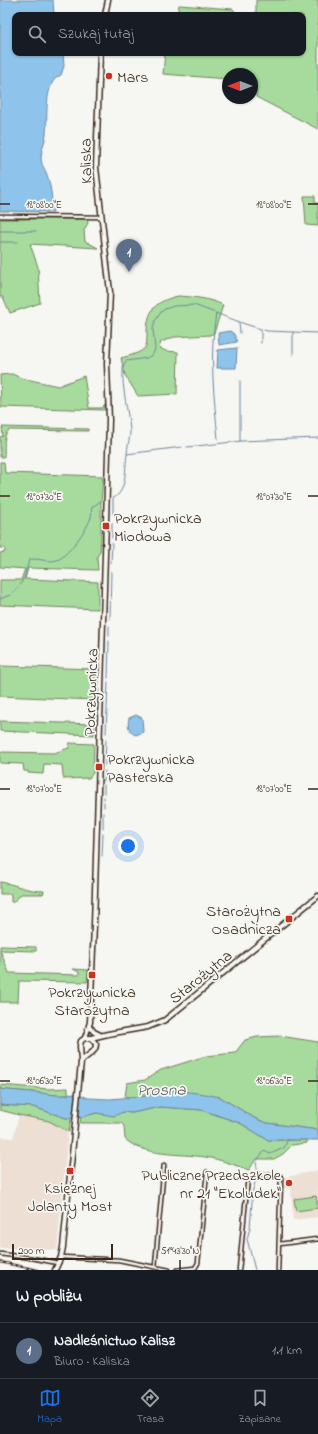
<!DOCTYPE html>
<html lang="pl">
<meta charset="utf-8">
<style>
body{margin:0;font-family:"Indie Flower",sans-serif;background:#20242c;color:#f1f3f6}
.compass{position:absolute;left:222px;top:68px;width:36px;height:36px;border-radius:50%;background:#171b24;box-shadow:0 1px 3px #0004;rotate:270deg}
.scale{position:absolute;left:12px;bottom:10px;width:101px;box-sizing:border-box;padding-left:4px;border:2px solid #3b2a1e;border-top:0;font-size:11px;line-height:14px;white-space:nowrap;color:#3b2a1e;-webkit-text-stroke:3px #f6f6f2;paint-order:stroke}
.you{position:absolute;left:128px;top:846px;width:14px;height:14px;margin:-10px;border:3px solid #fff;border-radius:50%;background:#1a73e8;box-shadow:0 0 0 6px #1a73e833}
.badge{display:grid;place-items:center;width:26px;height:26px;border-radius:50%;background:#1a73e8;color:#fff;font-size:13px;font-weight:700}
.pin{position:absolute;translate:-50% -33px;filter:drop-shadow(0 1px 2px #0008)}
.pin::after{content:'';position:absolute;top:21px;width:14px;height:12px;background:inherit;clip-path:polygon(0 0,100% 0,50% 100%)}
.list{margin:0;padding:0;list-style:none}
h2{display:flex;justify-content:space-between;align-items:center;height:52px;margin:0;padding:0 16px;font-size:17px}
h2 small{font-size:13px;font-weight:400;color:#9ea1a6}
.list li{display:grid;grid-template-columns:26px 1fr auto;gap:12px;align-items:center;box-sizing:border-box;height:56px;padding:0 16px;border-top:1px solid #363941}
.list b{display:block;font-size:15px;white-space:nowrap}
.list p{margin:0;font-size:13px;white-space:nowrap;color:#9ea1a6}
.list em{font-size:13px;font-style:normal;color:#9ea1a6}
.icon{flex:none;width:22px;height:22px;fill:none;stroke:currentColor;stroke-width:2;stroke-linecap:round;stroke-linejoin:round}
.map{position:relative;flex:none;width:318px;height:1270px;overflow:hidden}
.search{position:absolute;background:#171b24;box-shadow:0 1px 3px #0004;left:12px;right:12px;top:12px;height:44px;display:flex;align-items:center;gap:10px;box-sizing:border-box;padding:0 14px;border-radius:8px;color:#9ea1a6;font-size:15px}
.sheet{height:108px;background:#171b24}
nav{display:flex;justify-content:space-around;align-items:center;box-sizing:border-box;height:56px;border-top:1px solid #363941;background:#171b24;font-size:11px;color:#9ea1a6}
nav a{display:grid;justify-items:center;gap:2px}
nav .on{color:#1a73e8}
.map>svg:first-child{display:block}
</style>
<div class="map">
<svg width="318" height="1270" viewBox="0 0 318 1270">
<rect width="100%" height="100%" fill="#f6f6f2"/>
<filter id="ink" filterUnits="userSpaceOnUse"><feTurbulence type="fractalNoise" baseFrequency=".025" numOctaves="2"/><feDisplacementMap in="SourceGraphic" scale="8" xChannelSelector="R" yChannelSelector="G"/><feConvolveMatrix kernelMatrix="1 2 1 2 8 2 1 2 1" color-interpolation-filters="sRGB"/></filter>
<g filter="url(#ink)">
<path fill="#eedfd4" d="M19,1115L49,1121L68,1131L57,1250L0,1248V1137L13,1138Z
M318,1170V1217L293,1220L291,1188H284V1179L287,1177Z"/>
<path fill="#a7db9d" stroke="#71825e" d="M256,0H318V129L256,97V81L252,80V74H228V79L163,74L165,53H303V15H256Z
M179,5L233,9L238,15H177Z
M304,196H315V203H318V226L306,225Z
M0,219H87L88,223L84,230L85,241L98,248L30,244L38,267L40,303L10,313L3,297H0Z
M178,296C194,297 208,298 223,305L214,333L210,335L174,337L161,342L159,348L166,351L178,352L177,394L138,396L125,375L121,358C128,356 143,353 146,346C147,342 147,335 147,331C148,308 157,301 178,296Z
M12,374L21,378L58,386L84,376L89,408H102L105,405V410L1,407L0,375Z
M2,427L88,429V431L9,430C2,435 5,449 4,457H0V437L3,436Z
M0,462H4L5,473L103,476L101,503V537L100,551L97,557L98,570L28,568L25,579L98,582V609L0,605V580H21L25,569L0,567V553L5,552V548H0Z
M0,666L95,669V700L0,696Z
M0,721L94,724V735L0,731Z
M69,743L94,744L93,773L89,778L64,779L63,775L62,765L44,764L43,774L28,773V771H24L23,764L0,763V752L54,753L69,748Z
M0,882C15,884 27,891 44,891L43,894H21L14,902H11V894H0Z
M0,946L36,947V951L0,950L9,973L79,975V972L73,969L88,970L87,982L19,981L18,1002H0Z
M280,1036L318,1042V1130L267,1123L256,1119L220,1097L159,1091L147,1096L125,1097L127,1083L145,1080L161,1070L206,1056L235,1053L245,1040L257,1037Z
M0,1085L49,1089L68,1088V1095C58,1096 49,1094 39,1093C26,1091 13,1091 0,1089Z
M0,1105L33,1107L66,1118H71L69,1132L49,1121L19,1115L0,1110Z
M160,1107L202,1110L240,1123L268,1140H307V1143L292,1145L283,1154L274,1159H256L249,1170C234,1165 220,1159 205,1157C179,1153 145,1157 125,1139L124,1126L121,1123H80L81,1117L96,1113L114,1115L123,1112L132,1113Z
M316,1196L318,1208L296,1211L294,1199Z"/>
<path fill="#8ec4ec" stroke="#6d869a" d="M0,0H53L54,15H15V53H63L64,66L61,75C43,81 48,119 46,134C45,142 41,150 41,158C41,164 44,168 46,172C51,185 52,199 53,212L0,211Z
M230,331L234,334L237,342L219,345L218,333Z
M237,348L236,368H217L218,350Z
M136,715L142,718L143,732L136,735C129,733 127,725 129,718Z
M0,1089C13,1091 26,1091 39,1093C49,1094 58,1096 68,1095L69,1093L81,1095L88,1098L109,1099L147,1096L159,1091L172,1090L205,1094L220,1097L256,1119L267,1123L318,1130V1140H268L240,1123L202,1110L160,1107L132,1113L123,1112L114,1116L96,1113L79,1118H66L33,1107L0,1105Z"/>
<g fill="none" stroke-linecap="round" stroke-linejoin="round">
<path stroke="#6d869a" stroke-width="1" d="M0,231H36
M0,242H18
M216,313C209,356 214,396 218,439
M239,322L240,333
M261,329V343
M293,355V332
M240,441V381
M187,447L242,441L318,438
M127,454C127,447 130,439 130,432C130,417 117,372 126,361L147,358L153,354L155,349L153,329L155,321L161,312L165,309L174,306L194,305L245,324L267,331L318,333
M113,514V498C127,493 125,467 127,454L182,447
M112,538V523
M111,563L112,543
M20,585L24,578L29,560C38,557 47,563 57,560C66,558 89,527 91,517C92,514 91,510 92,507L101,501
M0,599L10,595L18,588
M110,619L111,571
M109,636V626
M108,678L109,641
M106,733L108,682
M105,765L106,739
M104,781L105,771
M104,793V785
M104,799V797
M104,807V802
M103,829V813
M102,856L103,834
M255,1270L247,1239L250,1228L253,1189L258,1174L256,1162L264,1151L270,1154L284,1148L288,1139"/>
<defs>
<path id="street" d="M0,216L101,217
M260,1174L280,1176L281,1178L278,1270
M279,1244L318,1239
M0,1254L32,1258L58,1263
M61,1257L119,1260L169,1270
M155,1267L164,1165
M177,1270L195,1268L198,1263L207,1172
M239,1270L248,1177"/>
<path id="secondary" d="M105,15L108,0
M90,1027L94,1032L100,1035
M85,1038L90,1022L94,925L109,420L107,364L110,292L96,167L100,53
M81,1062C86,1054 96,1054 96,1044L91,1038
M55,1270L61,1257L63,1247L81,1062L80,1046L81,1041L85,1038H91L108,1034L148,1027L165,1020L318,896"/>
</defs>
<use href="#street" stroke="#3b2a1e" stroke-width="5.5"/>
<use href="#secondary" stroke="#3b2a1e" stroke-width="7"/>
<use href="#street" stroke="#f6f6f2" stroke-width="2.5"/>
<use href="#secondary" stroke="#f6f6f2" stroke-width="4"/>
<defs>
<path id="rail" d="M0,1262L38,1270"/>
</defs>
<use href="#rail" stroke="#3b2a1e" stroke-width="2.5"/>
<use href="#rail" stroke="#f6f6f2" stroke-width="1" stroke-dasharray="3" stroke-linecap="butt"/>
</g>
</g>
<path fill="none" stroke="#3b2a1e" stroke-width="1.5" d="M0,204H10M308,204H318M0,496H10M308,496H318M0,789H10M308,789H318M0,1081H10M308,1081H318M180,1260V1270"/>
<g fill="#c8321e" stroke="#f6f6f2" stroke-width="1.5">
<circle cx="109" cy="76" r="4"/>
<rect x="102" y="522" width="8" height="8" rx="2"/>
<rect x="95" y="763" width="8" height="8" rx="2"/>
<rect x="285" y="915" width="8" height="8" rx="2"/>
<rect x="88" y="971" width="8" height="8" rx="2"/>
<rect x="66" y="1167" width="8" height="8" rx="2"/>
<circle cx="289" cy="1183" r="4"/>
</g>
<g text-anchor="middle" stroke-width="3.5" stroke-linejoin="round" paint-order="stroke">
<g font-size="16" fill="#3b2a1e" stroke="#f6f6f2" text-anchor="start">
<text x="117" y="82">Mars</text>
<text x="114" y="523">Pokrzywnicka<tspan x="114" dy="18">Miodowa</tspan></text>
<text x="107" y="764">Pokrzywnicka<tspan x="107" dy="18">Pasterska</tspan></text>
<text x="281" y="916" text-anchor="end">Starożytna<tspan x="281" dy="18">Osadnicza</tspan></text>
<text x="92" y="997" text-anchor="middle">Pokrzywnicka<tspan x="92" dy="18">Starożytna</tspan></text>
<text x="281" y="1180" text-anchor="end">Publiczne Przedszkole<tspan x="281" dy="18">nr 21 "Ekoludek"</tspan></text>
<text x="70" y="1193" text-anchor="middle">Księżnej<tspan x="70" dy="18">Jolanty Most</tspan></text>
</g>
<g font-size="16" fill="#3b2a1e" stroke="#f6f6f2">
<text transform="translate(85 161) rotate(-91)" y="6">Kaliska</text>
<text transform="translate(90 692) rotate(-88)" y="6">Pokrzywnicka</text>
<text transform="translate(200 976) rotate(-39)" y="6">Starożytna</text>
</g>
<g font-size="17" font-style="italic" fill="#54585c" stroke="#f6f6f2">
<text transform="translate(161 1089) rotate(-1)" y="6">Prosna</text>
</g>
</g>
<g font-size="10" text-anchor="middle" fill="#3b2a1e" stroke="#f6f6f2" stroke-width="3.5" stroke-linejoin="round" paint-order="stroke">
<text x="274" y="208">18°08'00"E</text>
<text x="44" y="208">18°08'00"E</text>
<text x="274" y="500">18°07'30"E</text>
<text x="44" y="500">18°07'30"E</text>
<text x="44" y="792">18°07'00"E</text>
<text x="274" y="792">18°07'00"E</text>
<text x="274" y="1084">18°06'30"E</text>
<text x="44" y="1084">18°06'30"E</text>
<text x="180" y="1254">51°43'30"N</text>
</g>
</svg>
<svg class="compass" viewBox="-18 -18 36 36"><path d="M0-13l5 13h-10z" fill="#e53935"/><path d="M0 13l5-13h-10z" fill="#9ea1a6"/></svg>
<div class="scale">200 m</div>
<div class="you"></div>
<div class="pin badge" style="left:129px;top:272px;background:#5c6f8a">1</div>
<div class="search"><svg class="icon" aria-label="search" viewBox="0 0 24 24"><circle cx="10" cy="10" r="6"/><path d="M15 15l6 6"/></svg>Szukaj tutaj</div>
</div>
<section class="sheet">
<h2>W pobliżu<small></small></h2>
<ul class="list">
<li><span class="badge" style="background:#5c6f8a">1</span><div><b>Nadleśnictwo Kalisz</b><p>Biuro · Kaliska</p></div><em>1.1 km</em></li>
</ul>
</section>
<nav>
<a class="on"><svg class="icon" aria-label="map" viewBox="0 0 24 24"><path d="M3 6l6-2 6 2 6-2v14l-6 2-6-2-6 2zM9 4v14M15 6v14"/></svg>Mapa</a>
<a><svg class="icon" aria-label="directions" viewBox="0 0 24 24"><path d="M12 3l9 9-9 9-9-9zM9 14v-3h6M13 9l2 2-2 2"/></svg>Trasa</a>
<a><svg class="icon" aria-label="saved" viewBox="0 0 24 24"><path d="M7 4h10v16l-5-4-5 4z"/></svg>Zapisane</a>
</nav>
